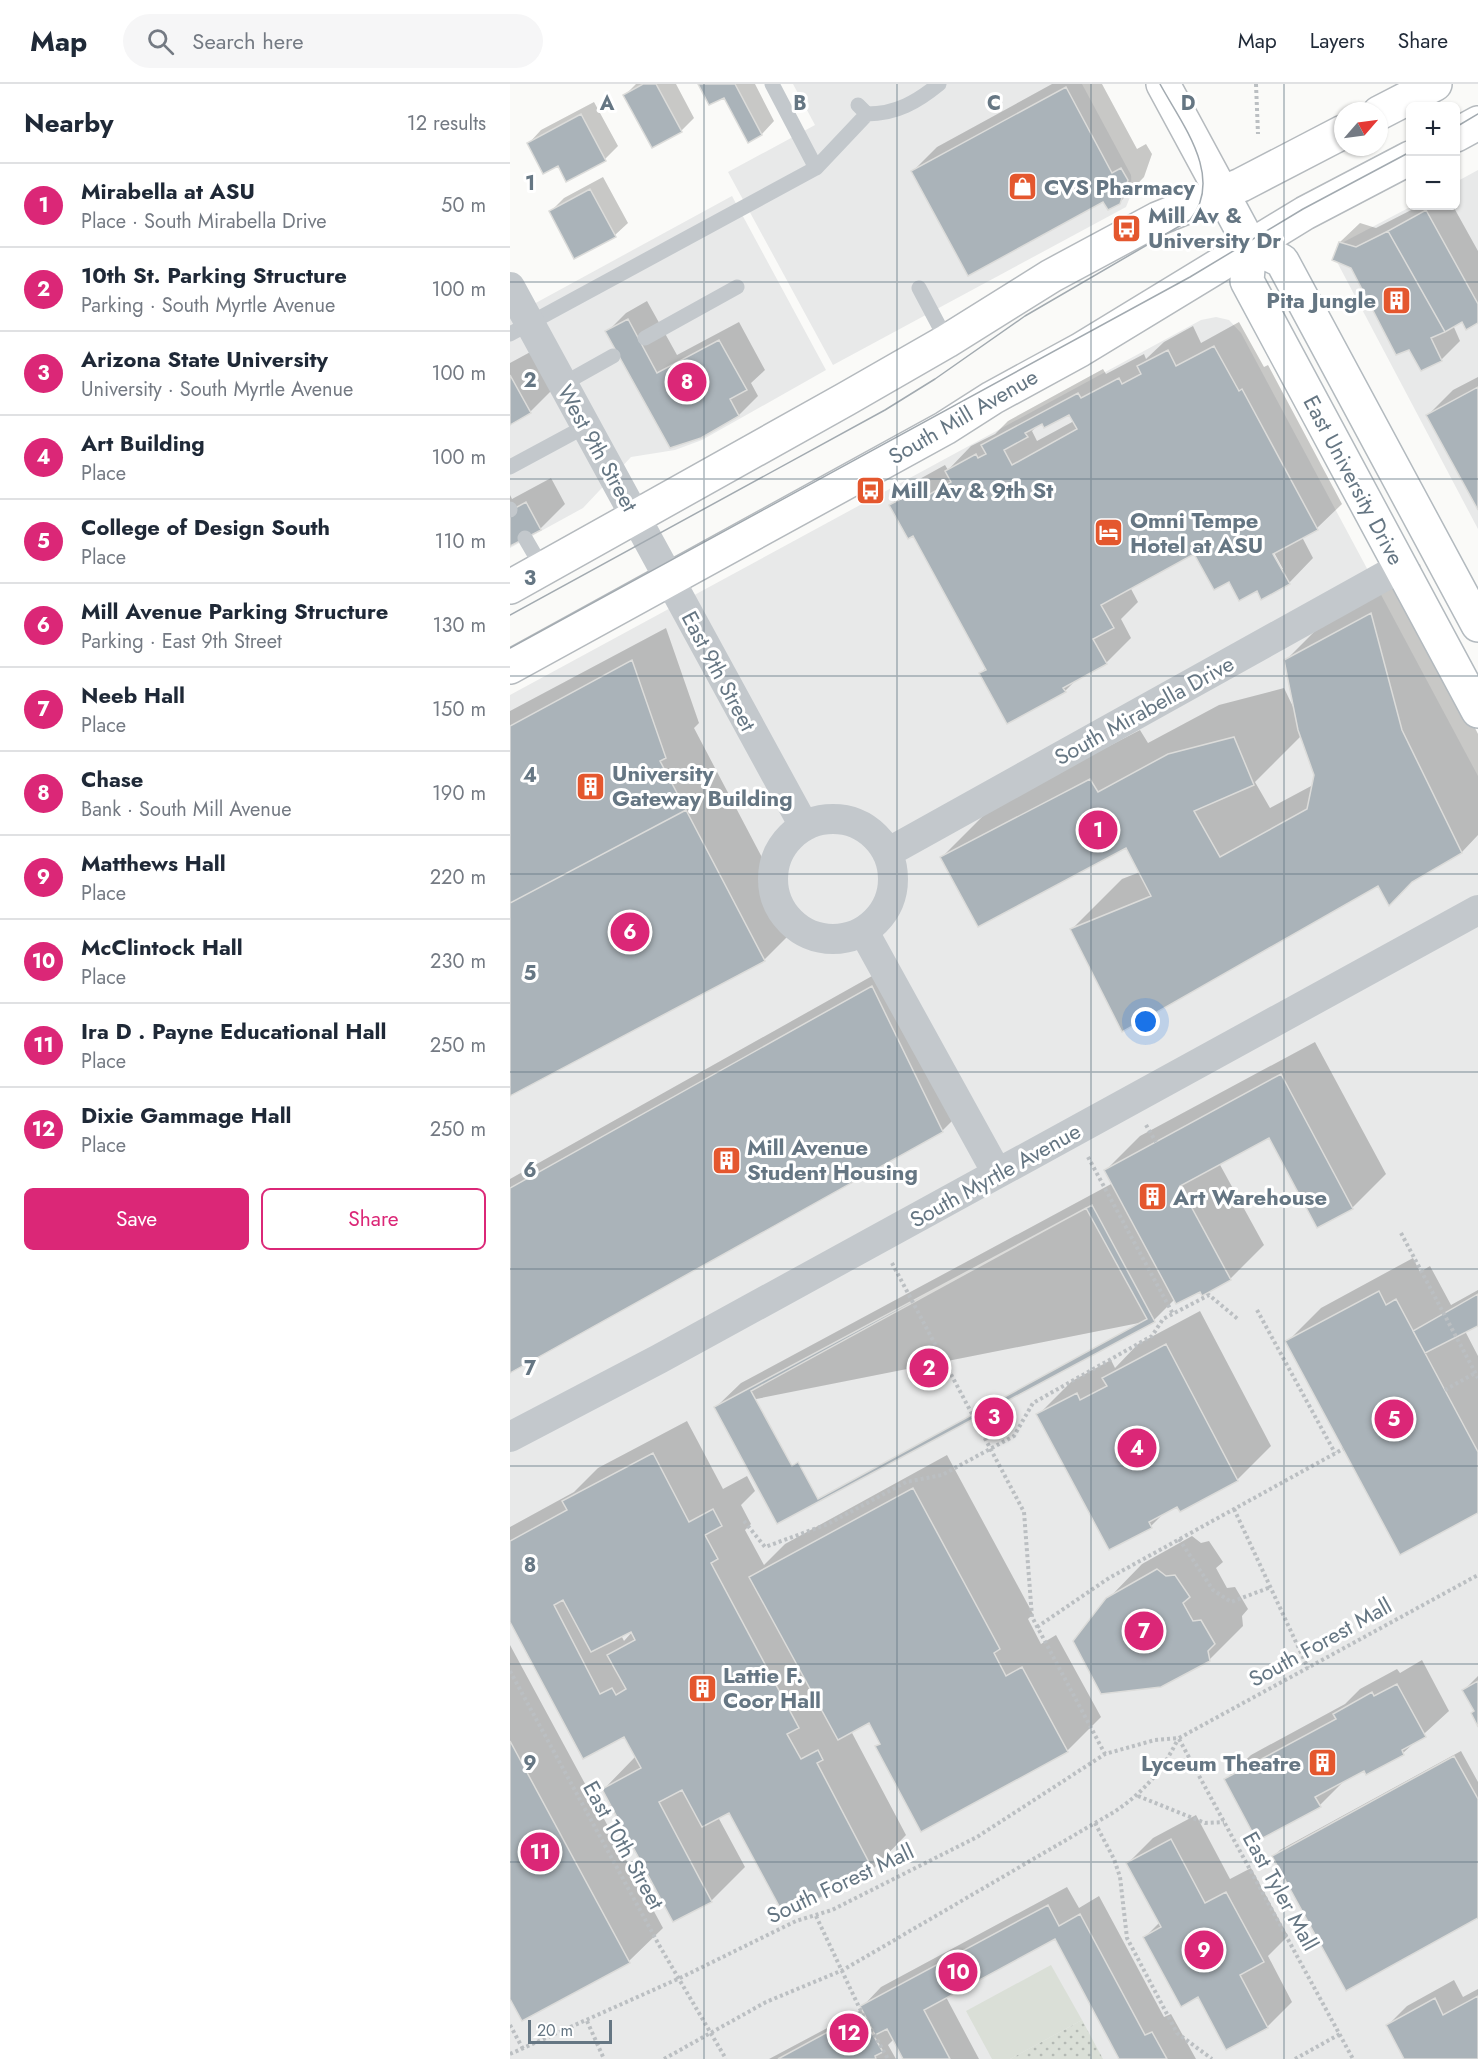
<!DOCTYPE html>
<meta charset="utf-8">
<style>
body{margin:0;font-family:Jost,sans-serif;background:#f6f6f7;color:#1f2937}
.controls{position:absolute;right:18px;top:18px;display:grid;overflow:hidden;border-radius:9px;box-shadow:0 2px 4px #0004}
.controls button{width:54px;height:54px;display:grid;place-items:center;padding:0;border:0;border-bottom:2px solid #e0e1e3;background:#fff;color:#1f2937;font:30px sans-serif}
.compass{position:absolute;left:824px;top:18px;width:54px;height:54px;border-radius:50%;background:#fff;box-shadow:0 2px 4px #0004;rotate:62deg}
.scale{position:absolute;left:18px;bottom:15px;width:84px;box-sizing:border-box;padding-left:6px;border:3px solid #657683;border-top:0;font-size:16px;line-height:21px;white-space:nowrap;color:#657683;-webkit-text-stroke:4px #fff;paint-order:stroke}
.you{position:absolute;left:636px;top:938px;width:21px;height:21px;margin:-15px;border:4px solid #fff;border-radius:50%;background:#1a73e8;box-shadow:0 0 0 9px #1a73e833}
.badge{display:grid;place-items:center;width:39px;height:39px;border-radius:50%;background:#db2777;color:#fff;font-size:20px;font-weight:700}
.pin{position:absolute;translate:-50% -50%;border:3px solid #fff;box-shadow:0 2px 6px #0006}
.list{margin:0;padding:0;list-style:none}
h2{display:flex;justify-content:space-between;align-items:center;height:78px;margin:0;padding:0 24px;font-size:26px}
h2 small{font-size:20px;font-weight:400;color:#747a83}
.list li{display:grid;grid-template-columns:39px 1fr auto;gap:18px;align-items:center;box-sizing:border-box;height:84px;padding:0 24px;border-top:2px solid #e0e1e3}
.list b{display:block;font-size:22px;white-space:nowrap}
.list p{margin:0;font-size:20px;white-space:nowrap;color:#747a83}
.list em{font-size:20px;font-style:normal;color:#747a83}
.actions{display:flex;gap:12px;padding:18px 24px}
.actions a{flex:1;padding:14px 0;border:2px solid #db2777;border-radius:9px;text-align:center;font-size:21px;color:#db2777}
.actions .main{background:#db2777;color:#fff}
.icon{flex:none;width:33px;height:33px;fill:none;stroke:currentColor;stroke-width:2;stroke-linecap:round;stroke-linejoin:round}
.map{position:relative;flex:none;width:968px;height:1975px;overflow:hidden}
header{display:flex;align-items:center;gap:36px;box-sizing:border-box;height:84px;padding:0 30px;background:#fff;border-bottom:2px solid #e0e1e3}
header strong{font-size:28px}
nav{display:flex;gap:33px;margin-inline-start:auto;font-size:21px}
.search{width:420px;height:54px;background:#f6f6f7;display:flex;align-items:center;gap:15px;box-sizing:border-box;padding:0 21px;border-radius:33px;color:#747a83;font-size:22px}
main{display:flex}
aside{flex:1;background:#fff}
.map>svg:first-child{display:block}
</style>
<header>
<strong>Map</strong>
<div class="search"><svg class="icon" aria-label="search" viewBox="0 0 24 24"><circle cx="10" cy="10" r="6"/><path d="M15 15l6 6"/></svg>Search here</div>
<nav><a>Map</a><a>Layers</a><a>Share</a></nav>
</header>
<main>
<aside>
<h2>Nearby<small>12 results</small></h2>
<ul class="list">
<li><span class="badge">1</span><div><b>Mirabella at ASU</b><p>Place · South Mirabella Drive</p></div><em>50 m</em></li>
<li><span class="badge">2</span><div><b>10th St. Parking Structure</b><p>Parking · South Myrtle Avenue</p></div><em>100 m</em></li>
<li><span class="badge">3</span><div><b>Arizona State University</b><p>University · South Myrtle Avenue</p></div><em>100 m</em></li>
<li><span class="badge">4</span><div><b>Art Building</b><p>Place</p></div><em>100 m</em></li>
<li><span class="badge">5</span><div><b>College of Design South</b><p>Place</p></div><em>110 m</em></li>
<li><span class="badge">6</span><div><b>Mill Avenue Parking Structure</b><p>Parking · East 9th Street</p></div><em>130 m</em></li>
<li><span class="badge">7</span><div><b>Neeb Hall</b><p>Place</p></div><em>150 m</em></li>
<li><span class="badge">8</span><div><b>Chase</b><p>Bank · South Mill Avenue</p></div><em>190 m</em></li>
<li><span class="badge">9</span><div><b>Matthews Hall</b><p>Place</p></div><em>220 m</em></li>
<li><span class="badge">10</span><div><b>McClintock Hall</b><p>Place</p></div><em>230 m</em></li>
<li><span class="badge">11</span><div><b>Ira D . Payne Educational Hall</b><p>Place</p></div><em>250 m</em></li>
<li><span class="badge">12</span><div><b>Dixie Gammage Hall</b><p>Place</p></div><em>250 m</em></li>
</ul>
<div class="actions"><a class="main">Save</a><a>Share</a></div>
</aside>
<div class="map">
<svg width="968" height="1975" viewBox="0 0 968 1975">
<defs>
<pattern id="grass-dots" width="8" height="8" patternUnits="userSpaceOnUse" patternTransform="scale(1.5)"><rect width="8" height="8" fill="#dadfd7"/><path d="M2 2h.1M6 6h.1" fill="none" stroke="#b4b9b4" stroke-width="1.8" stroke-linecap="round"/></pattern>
</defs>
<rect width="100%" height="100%" fill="#fafaf8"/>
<path fill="#e8e9e9" d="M283,0H572L621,91L622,108L616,123L323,281L218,88L305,41Z
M968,86V445L827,178L830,160L902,122H946V98Z
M222,112L316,286L192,356L165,366L121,373L73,424L0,464V233Z
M706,233L719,236L731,249L968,692V1975H0V611L691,236Z"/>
<path fill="url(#grass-dots)" d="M572,1936L593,1975H500Z"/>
<path fill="#dadfd7" d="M541,1881L572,1936L500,1975H482L456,1927Z"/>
<path fill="#0003" fill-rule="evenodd" d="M126,0H166L184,34L171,47L115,11Z
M190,0H245L264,37L252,50L239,57L215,12Z
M542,0H592L627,65L636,60L642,70L634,93L609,119L403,87L427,63Z
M84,18L108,62L95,75L19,59L31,46Z
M93,93L118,139L105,151L41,127L54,114Z
M909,122H943L968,167V238L952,236L943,241L950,257L931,276L842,182L824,176L830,158L850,139L866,144Z
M137,217L167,271L229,238L255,286L241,299L248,312L229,331L190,352L97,248L116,229Z
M729,238L754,283L758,281L832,420L807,444L792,453L803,474L779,499L748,505L720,496L685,468L620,503L628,518L611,535L621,554L596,579L568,594L555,607L471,589L476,584L404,450L381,421L406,397L435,381L438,386L461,362L485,350L498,337L593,285L596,290L634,270L636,275L654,258L683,242L691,259ZM560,329L564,337L527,357L522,347L528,341ZM761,463L773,485H769L758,464Z
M24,266L45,303L20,328L0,339V279Z
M968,293V423L918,331L943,306Z
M41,394L55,420L30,445L0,461V411L2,415Z
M910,480L941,596L968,650V751L952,768L905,795L562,845L612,795L630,788L617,762L432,773L482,723L630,646L638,659L709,621L774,604L786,629L776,576L826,526ZM791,652L805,691L803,701L760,724L745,698Z
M156,544L189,639L184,644L288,842L254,876L0,1010V627Z
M387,878L457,1022L432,1047L0,1287V1095Z
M805,958L876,1090L842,1124L808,1142L759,1052L709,1079L754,1161L720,1195L665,1215L644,1236L206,1323L231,1299L603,1099L596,1086L630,1052Z
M903,1174L910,1188L920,1182L941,1221L968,1206V1240L955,1247L968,1272V1428L777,1258L811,1224Z
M690,1227L761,1362L727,1396L671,1426L668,1421L657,1426L641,1442L528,1331L562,1297L601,1276L605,1284L628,1260Z
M177,1337L213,1405L237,1392L245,1407L231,1421L241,1440L235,1446L254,1481L275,1460L437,1371L523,1530L518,1535L531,1560L546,1551L591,1633L557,1667L412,1746L367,1662L371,1658L360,1637L341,1647L396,1751L363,1785L275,1831L219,1727L208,1733L235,1783L201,1817L164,1836L94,1705L126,1672L115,1651L0,1535V1443L64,1408L88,1384ZM121,1545L122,1548L114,1557L111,1551Z
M682,1452L691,1459L699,1457L713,1478L706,1484L717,1504L725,1503L738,1525L732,1532L733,1542L699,1576L598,1515L632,1480Z
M0,1561L153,1844L119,1877L0,1912Z
M912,1576L939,1627L893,1669L856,1689L854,1685L834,1697L810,1721L716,1695L741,1671L835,1620L850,1605L887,1585L890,1589Z
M968,1592V1640L965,1627L954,1606Z
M951,1667L968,1698V1833L764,1772L770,1766Z
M686,1731L720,1795L741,1784L778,1852L758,1872L782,1918L757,1943L689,1911L635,1853L650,1838L618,1779L643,1754Z
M557,1803L569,1824L589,1812L654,1933L661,1930L686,1975H611L546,1853L436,1913L469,1975H395L384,1955L378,1961L386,1975H259L353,1925L352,1923L371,1903Z
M944,1896L953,1913L968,1905V1975H896L878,1941L897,1922Z"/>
<path fill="#aab3b9" stroke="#dcdcda" stroke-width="1.5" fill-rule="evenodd" d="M133,0H146L172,48L142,64L113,11Z
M188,0H225L252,51L238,59L214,14L199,21Z
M556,3L602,89L611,84L618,96L610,120L598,126L593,118L458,192L401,87Z
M71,30L96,77L56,98L48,82L33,90L17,59Z
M80,105L106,153L64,175L39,127Z
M916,126L968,220V239L956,246L952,238L935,248L878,147Z
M878,147L935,248L921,254L932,277L911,287L899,266L886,271L841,184L822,176L829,158L846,163Z
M118,235L147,289L209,256L237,306L220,315L229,332L191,354L160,364L95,247Z
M704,262L729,307L732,305L808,446L763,470L780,500L751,516L747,507L729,517L719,498L704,506L684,470L591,521L604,544L583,555L597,580L553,604L556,608L497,640L469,589L476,586L403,452L398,455L379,421L410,405L415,413L441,398L435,387L466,370L468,374L476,370L471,361L568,309L571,314L609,294L612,300L631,290L627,282L658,266L666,282ZM559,331L567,345L502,381L494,366L518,353L515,349L532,340L534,344Z
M0,291L21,329L0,341Z
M968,303V426L916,331Z
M16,418L31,446L0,462V427Z
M861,529L892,646L952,769L902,798L879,822L868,802L612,948L560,845L641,812L616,764L468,843L430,773L580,695L588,708L658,670L724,653L744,701L684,727L710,773L797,725L804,691L788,646L774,576Z
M122,576L156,674L150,677L176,726L0,819V642Z
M176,726L255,877L0,1012V819Z
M362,902L433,1048L0,1289V1104Z
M771,990L843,1125L807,1144L759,1054L670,1102L721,1196L692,1212L690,1208L666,1220L594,1086Z
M582,1121L645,1238L267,1440L204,1323Z
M576,1124L637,1235L308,1415L288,1378L282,1382L241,1307Z
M869,1207L876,1221L886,1215L968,1368V1429L890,1471L775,1257Z
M968,1210V1242L915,1269L903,1247Z
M656,1260L728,1397L670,1428L667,1423L639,1438L642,1444L599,1466L526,1330L567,1309L570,1316L597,1302L592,1294Z
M143,1369L179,1438L203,1425L212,1442L195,1451L208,1475L201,1479L289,1644L277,1650L291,1675L308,1666L313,1676L307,1679L363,1786L275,1833L219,1729L192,1743L172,1706L149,1718L202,1818L163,1838L92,1705L131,1684L114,1653L73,1675L0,1538V1457L57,1426L52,1417ZM53,1516L81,1568L121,1548L125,1556L97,1571L116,1605L106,1611L102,1604L90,1610L44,1521Z
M403,1404L490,1565L484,1569L496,1592L512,1583L558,1668L411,1748L365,1662L370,1660L359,1639L328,1656L239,1493Z
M647,1485L656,1492L665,1491L680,1513L673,1519L683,1537L691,1536L705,1560L698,1567L700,1577L651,1603L591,1610L563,1557L596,1514Z
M968,1597V1643L961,1629L964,1627L952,1606Z
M887,1600L916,1653L892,1666L894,1671L856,1691L854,1687L805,1713L811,1723L747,1757L714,1695L826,1635L823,1630L862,1608L864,1612Z
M0,1657L120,1879L12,1937L0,1915Z
M944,1672L968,1715V1834L836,1907L762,1772Z
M661,1755L695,1819L716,1808L754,1878L730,1891L758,1944L716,1966L688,1913L671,1923L633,1853L651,1843L616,1779Z
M538,1821L549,1842L570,1830L635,1951L642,1948L657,1975H609L545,1855L414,1926L440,1975H393L377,1945L365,1951L350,1922Z
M968,1912V1975H894L876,1941L925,1914L933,1931Z
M351,1930L373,1968L365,1972L366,1975H268Z"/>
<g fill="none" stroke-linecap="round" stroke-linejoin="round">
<defs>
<path id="secondary" d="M712,109L740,161L737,197L968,627
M740,161L772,177L968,541"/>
<path id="primary" d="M653,0L712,109
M869,29L925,0
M946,51L968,39
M0,503L336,315L437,257L541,192L647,135L731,101L833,48
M0,583L435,344L482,314L570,266L795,129L900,74"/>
</defs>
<use href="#secondary" stroke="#b3babf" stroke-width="36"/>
<use href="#primary" stroke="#b5babe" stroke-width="36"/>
<path stroke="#bbbfc2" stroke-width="4" stroke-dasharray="3 3" stroke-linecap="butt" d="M746,0L748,50
M636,1041L646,1058
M578,1073L663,1230
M891,1149L968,1294
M382,1179L514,1428L522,1533L595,1670
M747,1226L825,1369
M935,1306L965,1289
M724,1425L798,1584
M234,1437L255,1463L318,1440L396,1398L432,1391L504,1352L523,1319L642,1252L653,1235L699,1211L729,1236
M669,1455L703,1506L721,1518L761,1503
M527,1543L599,1494L833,1365
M0,1587L149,1861L216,1975
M669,1655L843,1975
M628,1712L695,1739L714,1738
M585,1739L604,1775L610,1793L617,1854L667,1949L702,1975
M306,1832L349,1923L378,1975
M77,1937L94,1975
M0,1941L13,1965
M0,1970L170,1894L286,1837L322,1826L467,1753L595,1670L645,1656L669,1654L968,1491
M154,1975L256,1918L333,1886L604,1728C633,1709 653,1686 668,1655
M785,1975L830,1950"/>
<path stroke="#c3c8cc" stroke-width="15" d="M262,0L306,84
M348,21L357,30C386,30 407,18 429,0
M409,204L437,257
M0,250L306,84L357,30
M135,254L227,203
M53,300L103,272
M0,383L76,342
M0,425V426
M15,454L33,485"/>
<path stroke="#c3c8cc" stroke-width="30" d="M0,203L294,742
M263 795a60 60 0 1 1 120 0a60 60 0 1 1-120 0Z
M377,769L891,483
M354,848L487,1089
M0,1353L149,1275L968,826"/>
<use href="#secondary" stroke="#fff" stroke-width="33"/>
<use href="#primary" stroke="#fff" stroke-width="33"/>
<path stroke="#a2aab0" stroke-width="1.5" d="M946,43L968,30
M0,531L375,326L425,295L515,232L680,136C715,93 671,39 650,0
M0,564L680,193L793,125L900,68"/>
</g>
<path fill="none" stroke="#657683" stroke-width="1.5" stroke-opacity="0.55" d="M194,0V1975M387,0V1975M581,0V1975M774,0V1975M0,198H968M0,395H968M0,592H968M0,790H968M0,988H968M0,1185H968M0,1382H968M0,1580H968M0,1778H968"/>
<defs>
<symbol id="shop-square" viewBox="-11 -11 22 22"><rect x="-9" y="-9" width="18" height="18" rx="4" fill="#e4572e" stroke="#fff"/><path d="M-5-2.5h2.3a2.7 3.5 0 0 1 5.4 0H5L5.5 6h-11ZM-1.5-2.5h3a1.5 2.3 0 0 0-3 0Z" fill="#fff"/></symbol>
<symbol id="bus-square" viewBox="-11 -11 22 22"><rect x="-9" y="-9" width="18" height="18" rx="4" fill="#e4572e" stroke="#fff"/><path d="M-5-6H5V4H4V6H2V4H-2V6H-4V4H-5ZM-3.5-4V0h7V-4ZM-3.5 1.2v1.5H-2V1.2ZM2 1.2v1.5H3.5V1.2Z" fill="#fff"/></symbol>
<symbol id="building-square" viewBox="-11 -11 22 22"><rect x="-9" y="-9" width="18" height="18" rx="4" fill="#e4572e" stroke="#fff"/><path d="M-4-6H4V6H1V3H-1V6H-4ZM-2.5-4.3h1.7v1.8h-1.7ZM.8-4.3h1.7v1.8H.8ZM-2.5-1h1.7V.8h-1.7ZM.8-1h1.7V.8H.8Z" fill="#fff"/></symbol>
<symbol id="hotel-square" viewBox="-11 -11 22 22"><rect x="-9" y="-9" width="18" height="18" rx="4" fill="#e4572e" stroke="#fff"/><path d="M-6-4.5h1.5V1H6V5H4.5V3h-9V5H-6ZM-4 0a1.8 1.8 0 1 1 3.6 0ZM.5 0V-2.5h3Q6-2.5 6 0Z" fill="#fff"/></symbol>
</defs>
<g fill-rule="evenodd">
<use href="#shop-square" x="496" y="86" width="33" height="33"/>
<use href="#bus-square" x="600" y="128" width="33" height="33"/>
<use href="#building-square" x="870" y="200" width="33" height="33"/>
<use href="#bus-square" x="344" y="390" width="33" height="33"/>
<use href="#hotel-square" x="582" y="432" width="33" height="33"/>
<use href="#building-square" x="64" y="686" width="33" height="33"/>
<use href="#building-square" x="200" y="1060" width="33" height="33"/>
<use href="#building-square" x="626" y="1096" width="33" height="33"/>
<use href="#building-square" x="176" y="1588" width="33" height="33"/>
<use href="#building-square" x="796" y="1662" width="33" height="33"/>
</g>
<g text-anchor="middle" stroke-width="6" stroke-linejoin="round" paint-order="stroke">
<g font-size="22" font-weight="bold" fill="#657683" stroke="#fff" text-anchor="start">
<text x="534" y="111">CVS Pharmacy</text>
<text x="638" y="139">Mill Av &amp;<tspan x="638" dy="25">University Dr</tspan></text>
<text x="866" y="224" text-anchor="end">Pita Jungle</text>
<text x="381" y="414">Mill Av &amp; 9th St</text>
<text x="620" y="444">Omni Tempe<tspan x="620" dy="25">Hotel at ASU</tspan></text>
<text x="102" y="697">University<tspan x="102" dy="25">Gateway Building</tspan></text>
<text x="237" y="1071">Mill Avenue<tspan x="237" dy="25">Student Housing</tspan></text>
<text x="663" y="1121">Art Warehouse</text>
<text x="213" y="1599">Lattie F.<tspan x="213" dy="25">Coor Hall</tspan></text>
<text x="791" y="1687" text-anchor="end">Lyceum Theatre</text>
</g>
<g font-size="22" fill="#657683" stroke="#fff">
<text transform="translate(453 332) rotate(-30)" y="8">South Mill Avenue</text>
<text transform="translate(88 364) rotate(61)" y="8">West 9th Street</text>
<text transform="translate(844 396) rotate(62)" y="8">East University Drive</text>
<text transform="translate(209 587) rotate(62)" y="8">East 9th Street</text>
<text transform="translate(634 626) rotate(-29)" y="8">South Mirabella Drive</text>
<text transform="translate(485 1091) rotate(-29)" y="8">South Myrtle Avenue</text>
<text transform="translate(810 1558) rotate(-29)" y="8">South Forest Mall</text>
<text transform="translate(114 1761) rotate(61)" y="8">East 10th Street</text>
<text transform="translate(330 1799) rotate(-25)" y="8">South Forest Mall</text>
<text transform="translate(771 1807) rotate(61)" y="8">East Tyler Mall</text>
</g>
</g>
<g font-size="20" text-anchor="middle" font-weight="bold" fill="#657683" stroke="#fff" stroke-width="6" stroke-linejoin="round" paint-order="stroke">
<text x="97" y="26">A</text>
<text x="290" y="26">B</text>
<text x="484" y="26">C</text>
<text x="678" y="26">D</text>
<text x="20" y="106">1</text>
<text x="20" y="303">2</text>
<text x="20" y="501">3</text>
<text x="20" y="698">4</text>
<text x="20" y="896">5</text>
<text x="20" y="1093">6</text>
<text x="20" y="1291">7</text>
<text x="20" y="1488">8</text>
<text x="20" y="1686">9</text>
</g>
</svg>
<div class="controls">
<button>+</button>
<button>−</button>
</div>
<svg class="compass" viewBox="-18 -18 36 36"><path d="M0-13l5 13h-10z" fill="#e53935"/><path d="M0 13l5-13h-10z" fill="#747a83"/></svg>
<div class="scale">20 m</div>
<div class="you"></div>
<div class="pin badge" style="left:588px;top:746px">1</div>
<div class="pin badge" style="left:419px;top:1284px">2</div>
<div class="pin badge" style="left:484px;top:1333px">3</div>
<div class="pin badge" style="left:627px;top:1364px">4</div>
<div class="pin badge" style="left:884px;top:1335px">5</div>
<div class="pin badge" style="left:120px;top:848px">6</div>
<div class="pin badge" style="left:634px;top:1547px">7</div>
<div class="pin badge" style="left:177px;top:298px">8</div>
<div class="pin badge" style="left:694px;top:1866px">9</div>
<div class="pin badge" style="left:448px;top:1888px">10</div>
<div class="pin badge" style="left:30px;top:1768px">11</div>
<div class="pin badge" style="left:339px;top:1949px">12</div>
</div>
</main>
